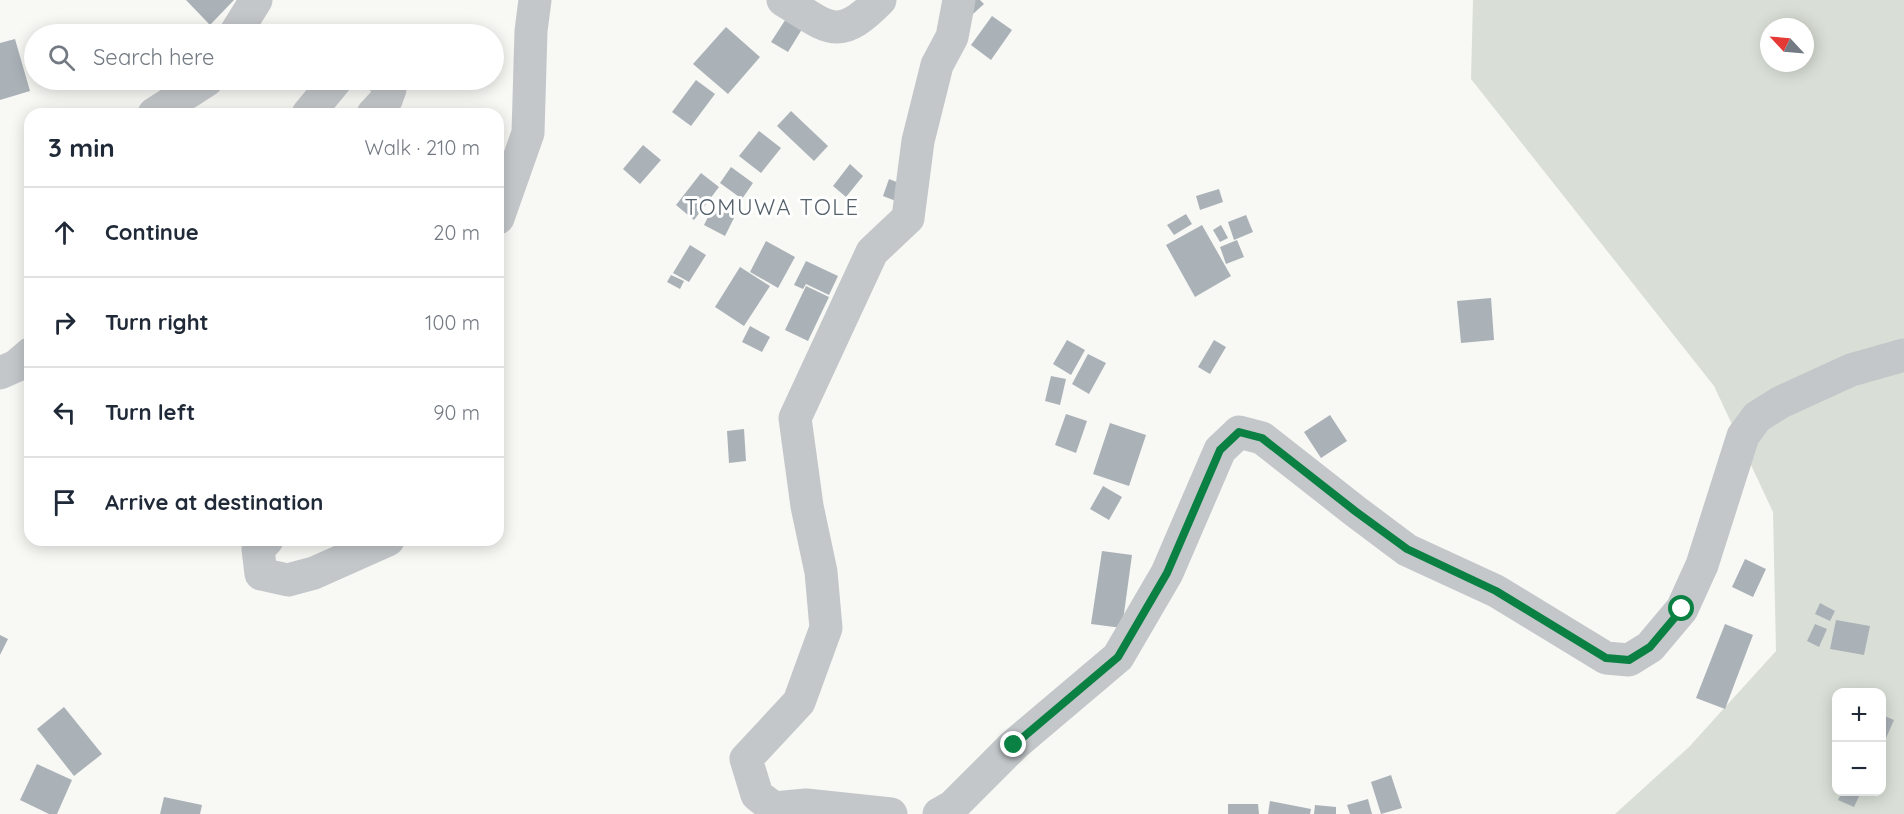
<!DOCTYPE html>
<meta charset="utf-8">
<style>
body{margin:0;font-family:Quicksand,sans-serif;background:#f2f2f3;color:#1f2937}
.controls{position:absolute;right:18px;bottom:18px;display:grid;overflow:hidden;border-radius:12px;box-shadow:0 3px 15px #0003}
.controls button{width:54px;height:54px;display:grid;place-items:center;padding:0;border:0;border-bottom:2px solid #e0e1e3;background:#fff;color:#1f2937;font:30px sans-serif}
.compass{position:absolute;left:1760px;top:18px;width:54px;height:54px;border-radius:50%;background:#fff;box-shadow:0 3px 15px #0003;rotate:296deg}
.stop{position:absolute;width:18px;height:18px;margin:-14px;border:4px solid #0b8043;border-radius:50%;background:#fff}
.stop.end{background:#0b8043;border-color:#fff;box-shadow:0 2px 6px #0008}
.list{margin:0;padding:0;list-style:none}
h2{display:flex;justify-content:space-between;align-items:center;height:78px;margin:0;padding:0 24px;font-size:26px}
h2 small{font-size:20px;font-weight:400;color:#747a83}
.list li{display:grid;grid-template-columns:39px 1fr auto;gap:18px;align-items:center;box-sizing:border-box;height:90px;padding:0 24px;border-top:2px solid #e0e1e3}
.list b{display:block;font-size:22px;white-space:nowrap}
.list em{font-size:20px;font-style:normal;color:#747a83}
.icon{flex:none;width:33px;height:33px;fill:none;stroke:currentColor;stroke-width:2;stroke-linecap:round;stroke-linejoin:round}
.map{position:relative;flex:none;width:1904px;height:814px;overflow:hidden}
.search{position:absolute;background:#fff;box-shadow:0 3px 15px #0003;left:24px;top:24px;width:480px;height:66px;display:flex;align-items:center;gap:15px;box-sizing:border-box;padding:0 21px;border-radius:33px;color:#747a83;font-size:22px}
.panel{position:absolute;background:#fff;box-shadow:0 3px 15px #0003;left:24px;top:108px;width:480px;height:438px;border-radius:18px}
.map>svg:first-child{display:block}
</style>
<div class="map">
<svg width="1904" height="814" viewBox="0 0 1904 814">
<rect width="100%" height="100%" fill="#f8f8f5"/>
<path fill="#d9dfd6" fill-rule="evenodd" d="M1473,0H1904V814H1615L1689,747L1776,651L1773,512L1714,386L1471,79ZM1769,27H1805V63H1769ZM1836,692H1882V792H1836Z"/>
<path fill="#aab2b8" d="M186,0H234L210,25Z
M975,0H980L984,4L964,22Z
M791,11L807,21L788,52L771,42Z
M992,16L1012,30L991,60L971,45Z
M726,27L760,57L728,94L693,64Z
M15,39L30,91L0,100V43Z
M696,80L715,94L691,126L672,112Z
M791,111L828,146L814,161L777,126Z
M759,131L781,148L761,173L739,156Z
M643,145L661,160L640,184L623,169Z
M850,164L863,176L846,197L833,186Z
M731,167L753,183L742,199L720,183Z
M701,173L719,187L694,220L676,205Z
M889,179L907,186L901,203L883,196Z
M1219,189L1223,202L1200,210L1196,196Z
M714,205L735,216L725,236L704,225Z
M1186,214L1192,224L1174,235L1167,225Z
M1246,215L1253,232L1234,240L1228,222Z
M1202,225L1231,276L1195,297L1166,245Z
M1221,225L1228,238L1220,242L1213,230Z
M1237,240L1244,257L1226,264L1220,247Z
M766,241L795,257L778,288L750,272Z
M690,245L706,255L689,282L673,273Z
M806,261L838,276L829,295L806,284L803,289L794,285Z
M740,267L770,286L744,326L715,307Z
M671,275L684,281L680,289L667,282Z
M806,286L829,297L808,341L785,330Z
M1491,298L1494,340L1461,343L1457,301Z
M750,326L770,337L762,352L742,342Z
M1067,340L1085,350L1071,375L1053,364Z
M1214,340L1226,347L1210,374L1198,367Z
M1088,354L1106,363L1089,394L1072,384Z
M1051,376L1066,379L1060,405L1045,401Z
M1066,414L1087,421L1076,453L1055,445Z
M1330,415L1347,441L1321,458L1304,432Z
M1110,423L1146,435L1129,486L1093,474Z
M744,429L746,461L729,463L727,431Z
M1103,486L1122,497L1109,520L1090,509Z
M1102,551L1132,555L1122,628L1091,624Z
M1745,559L1766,569L1753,597L1732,587Z
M1820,603L1835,611L1830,621L1815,614Z
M1836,620L1870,626L1864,655L1830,649Z
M1725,624L1753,635L1725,709L1696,698Z
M1815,624L1827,629L1819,647L1807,641Z
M0,635L8,639L0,655Z
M64,707L102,754L74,776L37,729Z
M1882,715L1894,720L1882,747Z
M37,764L72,780L57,814H49L20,800Z
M1391,775L1402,808L1381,814L1371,782Z
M1842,792H1861L1854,807L1838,800Z
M164,797L202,805L200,814H160Z
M1368,799L1372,814H1350L1347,805Z
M1270,801L1311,809L1310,814H1268Z
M1228,804H1258L1259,814H1228Z
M1315,805L1336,807V814H1314Z"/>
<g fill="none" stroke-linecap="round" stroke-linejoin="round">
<path stroke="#c3c7ca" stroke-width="33" d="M783,0C828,27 837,44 880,0
M235,34L256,0
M154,114L207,80
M308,114L336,80
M373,114L386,100L390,89L383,80
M498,218L528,133L531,31L535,0
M0,373L16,366L30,354
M267,540L258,549L261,574L288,580L314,573L388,540
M806,805L891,814
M807,814L806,805L774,808L757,795L746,759L799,702L826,628L821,572L807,506L795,418L872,252L908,218L918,141L937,65L952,37L959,0
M939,814L953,806L1014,745L1118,657L1167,573L1220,450L1239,432L1262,438L1355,511L1407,550L1496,591L1606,658L1629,660L1650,647L1682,609L1702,565L1743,436L1757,417L1781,402L1851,370L1904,355"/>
</g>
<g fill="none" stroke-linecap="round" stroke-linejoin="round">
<path stroke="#0b8043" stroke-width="8" d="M1014,745L1118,657L1167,573L1220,450L1239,432L1262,438L1355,511L1407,549L1496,591L1606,658L1629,660L1650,647L1682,609"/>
</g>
<g text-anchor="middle" stroke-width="6" stroke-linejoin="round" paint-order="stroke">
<g font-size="22" letter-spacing="1.5" fill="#55616b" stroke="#fff">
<text x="772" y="215">TOMUWA TOLE</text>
</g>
</g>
</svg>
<div class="controls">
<button>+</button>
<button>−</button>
</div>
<svg class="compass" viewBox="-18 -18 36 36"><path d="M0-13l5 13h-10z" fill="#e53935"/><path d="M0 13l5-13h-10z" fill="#747a83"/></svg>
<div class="stop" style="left:1682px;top:609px"></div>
<div class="stop end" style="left:1014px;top:745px"></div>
<div class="search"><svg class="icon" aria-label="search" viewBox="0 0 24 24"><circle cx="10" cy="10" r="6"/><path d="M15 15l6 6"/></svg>Search here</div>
<section class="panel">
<h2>3 min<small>Walk · 210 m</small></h2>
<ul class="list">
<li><svg class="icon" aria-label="ahead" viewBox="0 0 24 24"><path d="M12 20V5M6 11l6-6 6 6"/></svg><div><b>Continue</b></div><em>20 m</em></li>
<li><svg class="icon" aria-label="right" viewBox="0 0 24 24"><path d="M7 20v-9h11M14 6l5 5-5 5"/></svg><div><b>Turn right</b></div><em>100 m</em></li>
<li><svg class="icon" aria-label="left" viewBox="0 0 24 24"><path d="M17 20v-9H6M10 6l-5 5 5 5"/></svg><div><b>Turn left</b></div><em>90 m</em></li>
<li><svg class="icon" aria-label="arrive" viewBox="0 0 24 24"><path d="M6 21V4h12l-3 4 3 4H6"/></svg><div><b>Arrive at destination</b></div></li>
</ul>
</section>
</div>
